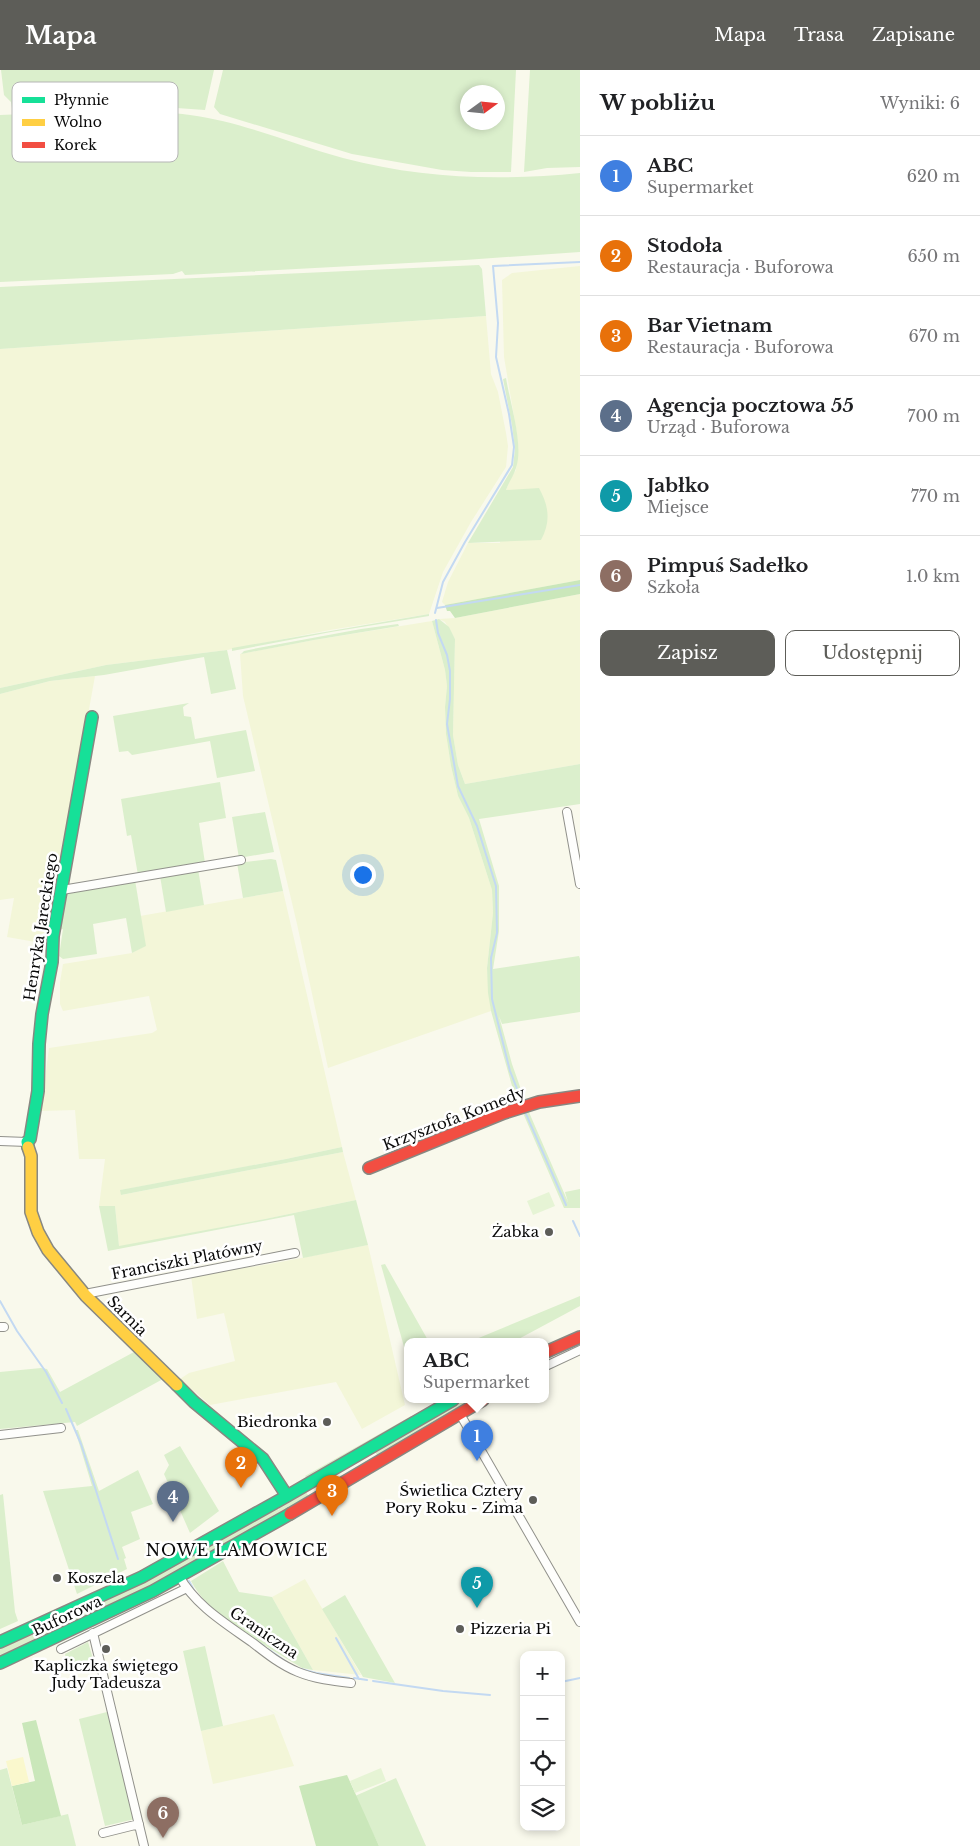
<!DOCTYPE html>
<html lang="pl">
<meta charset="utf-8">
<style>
body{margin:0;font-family:"Libre Baskerville",serif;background:#f6f6f6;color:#202124}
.controls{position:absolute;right:15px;bottom:15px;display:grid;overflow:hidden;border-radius:10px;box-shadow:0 2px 8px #0003}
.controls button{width:45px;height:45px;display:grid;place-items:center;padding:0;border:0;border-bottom:1px solid #e0e0e0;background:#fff;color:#202124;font:25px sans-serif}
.compass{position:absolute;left:460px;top:15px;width:45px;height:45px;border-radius:50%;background:#fff;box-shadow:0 2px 8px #0003;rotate:75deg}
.you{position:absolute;left:362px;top:804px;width:18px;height:18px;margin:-12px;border:4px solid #fff;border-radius:50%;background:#1a73e8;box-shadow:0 0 0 8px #1a73e833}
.badge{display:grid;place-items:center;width:32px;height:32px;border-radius:50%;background:#5d5d58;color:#fff;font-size:16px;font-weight:700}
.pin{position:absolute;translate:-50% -41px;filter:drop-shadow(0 1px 2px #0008)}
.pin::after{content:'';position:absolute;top:26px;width:18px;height:15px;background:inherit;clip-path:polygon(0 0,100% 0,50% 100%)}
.popup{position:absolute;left:404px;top:1268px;width:145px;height:65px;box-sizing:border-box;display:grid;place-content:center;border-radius:10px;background:#fff;filter:drop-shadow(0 1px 4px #0005);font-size:16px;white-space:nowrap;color:#757577}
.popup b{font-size:19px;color:#202124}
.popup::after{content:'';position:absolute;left:50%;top:100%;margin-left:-10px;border:10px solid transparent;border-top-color:#fff}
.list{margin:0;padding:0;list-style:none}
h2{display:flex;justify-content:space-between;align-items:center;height:65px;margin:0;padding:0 20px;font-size:21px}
h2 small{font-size:16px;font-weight:400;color:#757577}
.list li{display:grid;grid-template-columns:32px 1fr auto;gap:15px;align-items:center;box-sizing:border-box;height:80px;padding:0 20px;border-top:1px solid #e0e0e0}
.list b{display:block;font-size:19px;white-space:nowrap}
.list p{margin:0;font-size:16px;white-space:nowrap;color:#757577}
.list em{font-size:16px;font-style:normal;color:#757577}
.actions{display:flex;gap:10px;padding:15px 20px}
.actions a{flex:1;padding:11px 0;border:1px solid #5d5d58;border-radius:10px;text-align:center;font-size:18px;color:#5d5d58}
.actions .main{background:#5d5d58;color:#fff}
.icon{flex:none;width:28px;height:28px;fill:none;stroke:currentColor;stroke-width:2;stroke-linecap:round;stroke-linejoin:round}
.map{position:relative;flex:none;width:580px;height:1776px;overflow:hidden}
header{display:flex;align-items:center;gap:30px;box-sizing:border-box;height:70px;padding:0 25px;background:#5d5d58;color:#fff}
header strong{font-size:24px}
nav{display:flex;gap:28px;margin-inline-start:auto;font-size:18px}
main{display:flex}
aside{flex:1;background:#fff}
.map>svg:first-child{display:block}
</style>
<header>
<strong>Mapa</strong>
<nav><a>Mapa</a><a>Trasa</a><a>Zapisane</a></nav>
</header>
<main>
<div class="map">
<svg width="580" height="1776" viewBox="0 0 580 1776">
<rect width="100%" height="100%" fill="#f9f9ec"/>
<path fill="#f3f6d8" d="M580,196V510L445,535L442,532L448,512L468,473H500L506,420L511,408L516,400L518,380L517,364L504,287L502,210L512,203Z
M486,246L491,304L498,322L506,363L508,376L506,397L471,452L443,502L429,544L330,560L227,580L106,595L0,618V279Z
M580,524V694L465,714L458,695L453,665L455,569L445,552L439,549L455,548Z
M432,551L445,600L447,616L445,637L446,664L451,696L458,726L469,748L492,820L493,843L487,898L491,941L328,998L297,854L243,626L240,584L314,570Z
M95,606L47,874L7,867L14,828L0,830V624L50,611Z
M283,821L342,1077L286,1089L121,1120V1125L343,1082L356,1130L265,1149L119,1177L115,1136H99L105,1089H79L75,1040L41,1041L49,978L152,963L157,960L149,926L63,941L60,934V912L63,894L132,883L145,876L140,846Z
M368,1175L405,1335L362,1359L336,1312L210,1335L180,1309L189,1303L235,1291L224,1243L197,1249L191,1206L270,1194Z
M305,1509L361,1605L313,1600L272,1527Z
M274,1644L294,1696L213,1714L201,1661Z"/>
<path fill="#dbefcc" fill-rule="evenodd" d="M1,0H214L205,40C140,35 77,34 12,38L11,32L4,25Z
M223,0H516L511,102H471L442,100L352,84L220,44L214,37ZM468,22H498V52H468Z
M530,0H580V97L547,98L524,102Z
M73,42C111,42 154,40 190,45C243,52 292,74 343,88C423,109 499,111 580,103V182L465,190L185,205L182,201L173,204L0,212V45Z
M479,195L482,199L486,246L0,279V217Z
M506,308C510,333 524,375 516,398C514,405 509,412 506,420L539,418C549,436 551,452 541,470L468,473L513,397L515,379L512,355L503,309Z
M429,544V546L331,562L232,581V578Z
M439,549L449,557L455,569L453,665L458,695L465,714L580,694V734L479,749L499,816V861L493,899L579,886L580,889V942L502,954L499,946L512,994L525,1031L518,1033L514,1023L491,941L488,923L487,898L493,843L492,820L469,748L458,726L451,696L446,664L445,637L447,616L445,600L432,551Z
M398,554L399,556L314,570L241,584L244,581L258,578L361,559Z
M227,580L236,619L211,624L204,587L104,605L50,611L0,624V618L106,595Z
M189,633L183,637L184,646L191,647L195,669L246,660L255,701L217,708L210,671L132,685L128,681L119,682L113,646Z
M220,712L226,748L199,753L205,793L138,805L131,765L127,766L121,729Z
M265,742L274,782L239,788L232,747Z
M271,789L276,790L283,821L243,828L237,793Z
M198,799L204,835L166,842L160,806Z
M135,810L146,876L132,883L126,848L93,854L97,884L63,889L59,886L63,859L59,860L67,822Z
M528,1040L568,1132L565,1122L580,1119V1138H564L523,1043V1042Z
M342,1077L343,1082L121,1125L120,1120L286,1089Z
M356,1130L368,1175L303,1188L294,1145L108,1181L99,1136H115L119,1176L265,1149Z
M385,1194L429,1272H408V1291L381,1195Z
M580,1226V1236L513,1272H469Z
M134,1282L163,1309L77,1356L75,1352L0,1359V1302L41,1298L47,1299L60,1322Z
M462,1330H476L382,1386L377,1385L375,1382L389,1371Z
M411,1346V1348L307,1408L305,1406Z
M75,1360H78L99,1421L138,1400L153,1434L131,1442L140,1469L122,1477L126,1488L124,1489L127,1499L77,1524L43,1421L92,1416Z
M180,1376L219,1441L190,1463L164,1404L169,1395L164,1385Z
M306,1422L309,1427L167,1509L0,1589V1577L239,1460L277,1438L279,1440V1437Z
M3,1424L15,1542L18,1551L0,1559V1425Z
M223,1491L239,1522L272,1527L313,1600L302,1598L264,1575V1576C238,1557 206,1540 191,1511Z
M345,1525L395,1613L363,1607L322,1539Z
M88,1572L94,1592L68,1599L65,1584Z
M205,1576L223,1656L201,1661L183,1581Z
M105,1632H108L135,1749L105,1756L79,1649L107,1642Z
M7,1698L22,1755L68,1744L76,1776H0V1700Z
M396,1708L426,1776H379L355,1726Z"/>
<path fill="#cae7ba" d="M580,510V524L455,548L450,541H447L445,535Z
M36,1650L61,1746L22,1755L12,1716L35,1711L22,1653Z
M347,1705L379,1776H316L299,1716Z"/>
<path fill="#faf8cd" d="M23,1687L29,1712L12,1716L6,1691Z"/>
<path fill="#e6f4d5" d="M549,1122L555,1136L533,1145L527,1131Z
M381,1698L386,1711L355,1723L350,1711Z"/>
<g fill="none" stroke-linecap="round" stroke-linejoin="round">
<path stroke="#c3d9f2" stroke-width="2" d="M437,538L580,515
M435,543L443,512L465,472L512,395L514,377L509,344L496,287L498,253L493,196L580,192
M436,550L438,563L447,585L450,601V629L447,654L458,716L477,756L496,816L497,863L491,888L492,929L510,1001L521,1029
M526,1044L566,1135
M573,1151L580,1166
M0,1231L17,1261L46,1302L62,1333
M66,1339L81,1374L118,1489
M189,1511L196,1524
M336,1568L359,1609
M255,1570L264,1576
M268,1579L291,1595
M297,1598L316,1603L349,1608
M354,1608L367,1610
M373,1611L443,1621L490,1625
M561,1612L580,1608
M521,1622H524"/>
<defs>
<path id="street" d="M567,742L580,814
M62,820L241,790
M0,1071L27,1072
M86,1226L90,1223L295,1183
M0,1257H4
M546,1296L580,1280
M460,1344L580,1552
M0,1365L61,1358
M179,1506C196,1536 225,1553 253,1573C267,1584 281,1595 298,1602C315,1609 333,1611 351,1613
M93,1563L144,1776
M61,1579L185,1519
M103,1763L139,1754"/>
<path id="fast" d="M28,1077L27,1072L30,1069L38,1021L39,974L42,944L52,892L53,866L92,647
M177,1315L194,1332L263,1389L287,1426
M0,1572L142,1507L287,1426L453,1330
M0,1593L153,1521L290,1444"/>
<path id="slow" d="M28,1077L31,1086V1142L38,1162L48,1180L86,1226L177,1315"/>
<path id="jam" d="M369,1098L504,1043L539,1032L580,1026
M546,1282L580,1267
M290,1444L483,1330"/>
</defs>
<use href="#street" stroke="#91918b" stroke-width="10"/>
<use href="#fast" stroke="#888882" stroke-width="14"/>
<use href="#slow" stroke="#888882" stroke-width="14"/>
<use href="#jam" stroke="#888882" stroke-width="14"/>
<use href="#street" stroke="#fefefc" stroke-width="8"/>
<use href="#fast" stroke="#16e098" stroke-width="11"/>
<use href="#slow" stroke="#ffcf43" stroke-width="11"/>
<use href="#jam" stroke="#f24e42" stroke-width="11"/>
</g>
<g fill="#5d5d58" stroke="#fff" stroke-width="2">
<circle cx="549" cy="1162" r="5"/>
<circle cx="327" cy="1352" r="5"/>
<circle cx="533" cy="1430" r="5"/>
<circle cx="57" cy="1508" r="5"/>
<circle cx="460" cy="1559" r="5"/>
<circle cx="106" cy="1579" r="5"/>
</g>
<g text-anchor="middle" stroke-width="5" stroke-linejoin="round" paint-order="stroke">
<g font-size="15" fill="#090909" stroke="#fff">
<text transform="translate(41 857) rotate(-81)" y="5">Henryka Jareckiego</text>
<text transform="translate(454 1049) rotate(-21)" y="5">Krzysztofa Komedy</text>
<text transform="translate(187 1190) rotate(-11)" y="5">Franciszki Platówny</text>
<text transform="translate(127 1246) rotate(45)" y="5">Sarnia</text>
<text transform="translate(67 1546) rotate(-25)" y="5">Buforowa</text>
<text transform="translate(264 1563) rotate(34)" y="5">Graniczna</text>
</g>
<g font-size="15" fill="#090909" stroke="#fff" text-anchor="end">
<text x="539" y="1167">Żabka</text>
<text x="317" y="1357">Biedronka</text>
<text x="523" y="1426">Świetlica Cztery<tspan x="523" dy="17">Pory Roku - Zima</tspan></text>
<text x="67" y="1513" text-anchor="start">Koszela</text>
<text x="470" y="1564" text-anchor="start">Pizzeria Pi</text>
<text x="106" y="1601" text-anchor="middle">Kapliczka świętego<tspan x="106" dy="17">Judy Tadeusza</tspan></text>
</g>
<g font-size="16" letter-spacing="1" fill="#090909" stroke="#fff">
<text x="237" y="1486">NOWE LAMOWICE</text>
</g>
</g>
<rect x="12" y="12" width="166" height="80" rx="8" fill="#fff" stroke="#b5b5b5" stroke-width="1"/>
<rect x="22" y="27" width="23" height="6" fill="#16e098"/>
<rect x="22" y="49" width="23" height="7" fill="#ffcf43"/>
<rect x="22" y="72" width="23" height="6" fill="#f24e42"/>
<g font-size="14" fill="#090909">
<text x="54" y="35">Płynnie</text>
<text x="54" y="57">Wolno</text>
<text x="54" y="80">Korek</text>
</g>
</svg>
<div class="controls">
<button>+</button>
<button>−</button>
<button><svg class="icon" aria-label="locate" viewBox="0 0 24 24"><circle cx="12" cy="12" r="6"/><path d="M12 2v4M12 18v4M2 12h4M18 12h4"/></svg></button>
<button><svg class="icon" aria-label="layers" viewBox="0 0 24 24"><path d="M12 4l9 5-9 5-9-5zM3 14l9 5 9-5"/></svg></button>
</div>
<svg class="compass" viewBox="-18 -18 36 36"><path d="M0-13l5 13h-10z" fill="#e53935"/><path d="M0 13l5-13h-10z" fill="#757577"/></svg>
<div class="you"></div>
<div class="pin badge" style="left:477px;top:1391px;background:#3f7fe0">1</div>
<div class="popup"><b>ABC</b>Supermarket</div>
<div class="pin badge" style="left:241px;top:1418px;background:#e8710a">2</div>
<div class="pin badge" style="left:332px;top:1446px;background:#e8710a">3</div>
<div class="pin badge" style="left:173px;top:1452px;background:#5c6f8a">4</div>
<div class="pin badge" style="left:477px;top:1538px;background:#0f9aa8">5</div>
<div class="pin badge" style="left:163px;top:1768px;background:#8d6e63">6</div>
</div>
<aside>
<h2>W pobliżu<small>Wyniki: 6</small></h2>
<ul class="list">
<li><span class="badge" style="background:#3f7fe0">1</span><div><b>ABC</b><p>Supermarket</p></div><em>620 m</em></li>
<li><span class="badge" style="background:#e8710a">2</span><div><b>Stodoła</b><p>Restauracja · Buforowa</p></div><em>650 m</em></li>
<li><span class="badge" style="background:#e8710a">3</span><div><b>Bar Vietnam</b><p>Restauracja · Buforowa</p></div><em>670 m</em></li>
<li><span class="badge" style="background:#5c6f8a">4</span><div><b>Agencja pocztowa 55</b><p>Urząd · Buforowa</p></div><em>700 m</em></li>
<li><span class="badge" style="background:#0f9aa8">5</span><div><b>Jabłko</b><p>Miejsce</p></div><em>770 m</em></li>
<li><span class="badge" style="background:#8d6e63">6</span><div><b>Pimpuś Sadełko</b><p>Szkoła</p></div><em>1.0 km</em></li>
</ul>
<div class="actions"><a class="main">Zapisz</a><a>Udostępnij</a></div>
</aside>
</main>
